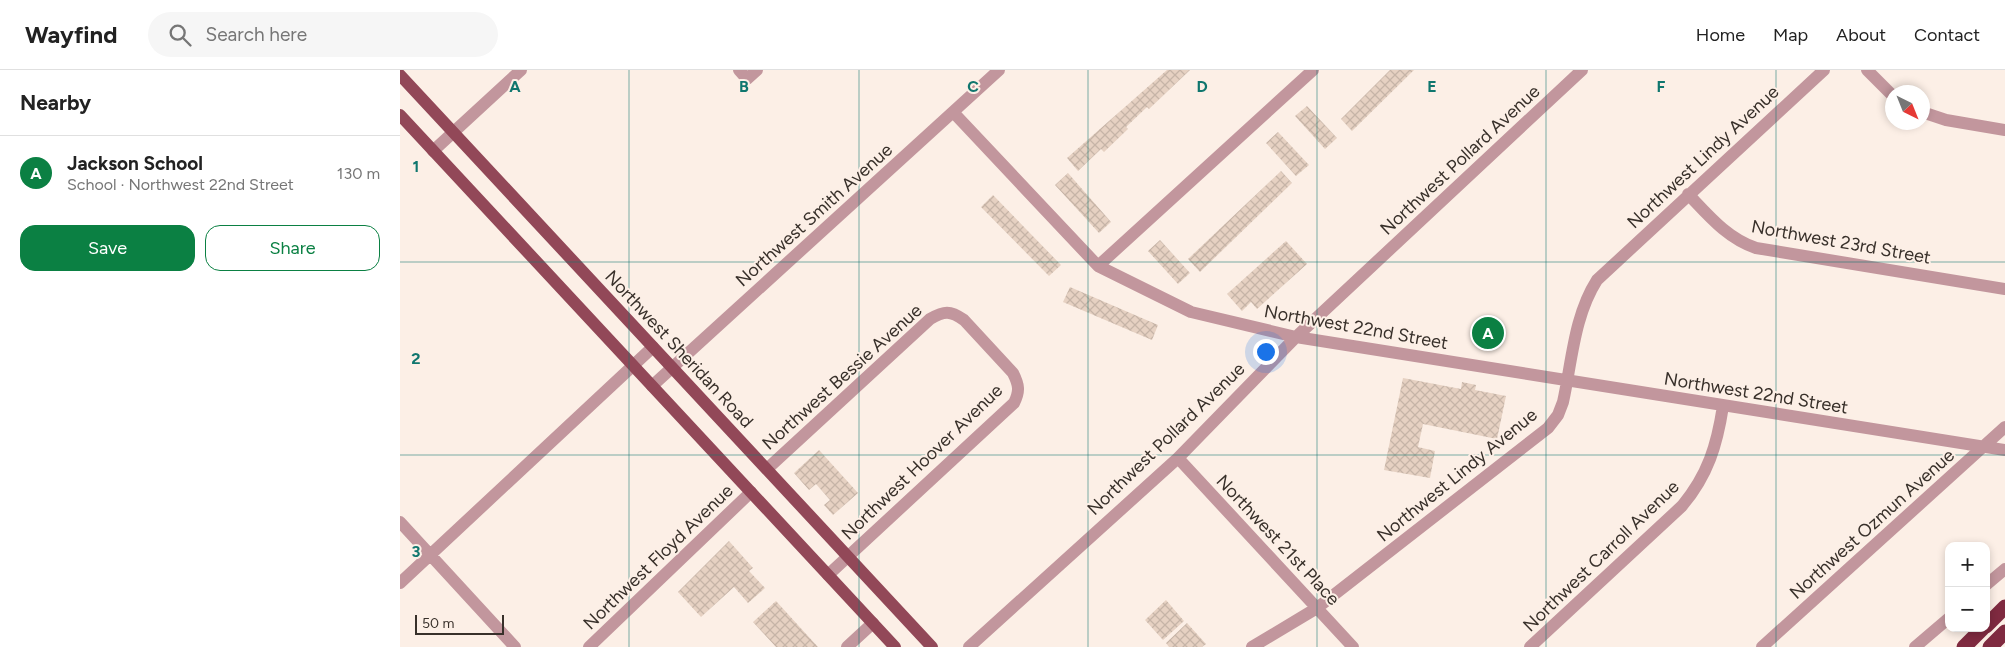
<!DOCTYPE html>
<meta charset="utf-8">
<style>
body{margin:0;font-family:Figtree,sans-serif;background:#f6f6f6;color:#222}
.controls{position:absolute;right:15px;bottom:15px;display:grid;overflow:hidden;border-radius:10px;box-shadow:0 2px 8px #0003}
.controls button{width:45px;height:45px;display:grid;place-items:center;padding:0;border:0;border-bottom:1px solid #e0e0e0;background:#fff;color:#222;font:25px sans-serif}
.compass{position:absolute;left:1485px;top:15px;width:45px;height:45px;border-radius:50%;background:#fff;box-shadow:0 2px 8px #0003;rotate:137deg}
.scale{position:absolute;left:15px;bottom:12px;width:89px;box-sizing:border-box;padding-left:5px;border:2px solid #38302a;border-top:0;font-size:14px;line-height:18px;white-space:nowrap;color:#38302a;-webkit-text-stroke:4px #fcefe6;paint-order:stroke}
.you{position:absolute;left:865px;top:281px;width:18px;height:18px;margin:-12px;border:4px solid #fff;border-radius:50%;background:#1a73e8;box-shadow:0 0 0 8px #1a73e833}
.badge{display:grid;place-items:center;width:32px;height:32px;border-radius:50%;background:#0b8043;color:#fff;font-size:16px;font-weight:700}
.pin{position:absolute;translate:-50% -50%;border:2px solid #fff;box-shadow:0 1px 5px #0006}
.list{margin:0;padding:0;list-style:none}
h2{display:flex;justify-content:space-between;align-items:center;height:65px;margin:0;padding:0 20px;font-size:21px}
h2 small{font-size:16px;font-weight:400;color:#767676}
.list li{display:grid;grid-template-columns:32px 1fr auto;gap:15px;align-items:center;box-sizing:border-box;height:75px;padding:0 20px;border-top:1px solid #e0e0e0}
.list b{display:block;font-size:19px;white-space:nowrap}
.list p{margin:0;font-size:16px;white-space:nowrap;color:#767676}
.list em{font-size:16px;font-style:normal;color:#767676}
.actions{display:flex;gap:10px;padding:15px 20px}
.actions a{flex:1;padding:11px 0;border:1px solid #0b8043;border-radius:15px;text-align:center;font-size:18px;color:#0b8043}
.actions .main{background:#0b8043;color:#fff}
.icon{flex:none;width:28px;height:28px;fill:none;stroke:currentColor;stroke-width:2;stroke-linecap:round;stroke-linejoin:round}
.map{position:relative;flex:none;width:1605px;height:577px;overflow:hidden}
header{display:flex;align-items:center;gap:30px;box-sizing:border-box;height:70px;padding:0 25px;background:#fff;border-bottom:1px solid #e0e0e0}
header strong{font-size:24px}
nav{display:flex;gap:28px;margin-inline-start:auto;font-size:18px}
.search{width:350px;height:45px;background:#f6f6f6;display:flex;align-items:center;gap:12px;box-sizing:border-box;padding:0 18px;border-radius:28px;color:#767676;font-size:19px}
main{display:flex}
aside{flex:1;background:#fff}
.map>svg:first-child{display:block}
</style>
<header>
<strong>Wayfind</strong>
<div class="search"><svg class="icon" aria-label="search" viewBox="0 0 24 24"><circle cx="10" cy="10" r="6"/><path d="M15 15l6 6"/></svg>Search here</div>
<nav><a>Home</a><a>Map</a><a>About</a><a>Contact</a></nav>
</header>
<main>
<aside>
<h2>Nearby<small></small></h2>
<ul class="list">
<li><span class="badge">A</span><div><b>Jackson School</b><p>School · Northwest 22nd Street</p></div><em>130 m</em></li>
</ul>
<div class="actions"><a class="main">Save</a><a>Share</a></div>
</aside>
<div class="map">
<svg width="1605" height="577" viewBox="0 0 1605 577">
<defs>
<pattern id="building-cross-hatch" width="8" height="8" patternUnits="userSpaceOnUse" patternTransform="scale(1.25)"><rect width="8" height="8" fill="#e6d1c2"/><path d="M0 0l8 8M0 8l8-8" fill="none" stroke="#c6b4a7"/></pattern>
</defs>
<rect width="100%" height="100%" fill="#fcefe6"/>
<path fill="url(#building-cross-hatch)" d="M767,0H790L749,39L747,37L726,57L728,59L704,82L701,79L678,101L667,88Z
M990,0H1014L952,61L941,49Z
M907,36L937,68L925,79L895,46Z
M878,62L909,95L896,106L866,73Z
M881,101L892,113L800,202L788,189Z
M668,103L711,152L699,163L655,115Z
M593,125L661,195L649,206L581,137Z
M760,170L790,203L778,214L748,181Z
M886,171L907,194L857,239L851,232L842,241L827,224Z
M670,217L758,255L752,270L663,232Z
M1003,308L1061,319L1062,312L1076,315L1075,320L1106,326L1097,369L1023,354L1018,377L1035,381L1030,408L984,400Z
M419,380L458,423L433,445L424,435L430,430L416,414L409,420L394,403Z
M329,471L353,498L349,501L365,518L348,533L334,517L301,547L278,522Z
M766,530L784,551L763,570L745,550Z
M376,531L418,577H376L353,552Z
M787,553L806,574L802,577H769L766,573Z"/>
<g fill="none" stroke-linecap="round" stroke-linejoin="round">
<path stroke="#c2969d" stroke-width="12" d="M339,0L347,9L357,0
M1467,0L1492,25
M553,42L698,196L791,242L896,267L1605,380
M1522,42L1546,50L1605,60
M33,81L121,0
M1288,124C1309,146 1327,168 1356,178L1605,219
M698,196L913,0
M252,316L599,0
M778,388L953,577
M367,399L530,249C544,241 550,240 564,250L613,303C619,315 620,321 614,333L428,505
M0,452L115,577
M0,513L253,277
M1586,515L1605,499
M189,577L351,422
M447,577L473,553
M569,577L778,388L896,267L1182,0
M852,577L917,538L1148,358L1158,345L1163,332C1172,291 1174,246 1197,210L1424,0
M1130,577L1282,436C1308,405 1317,375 1323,336
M1362,577L1605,357
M1515,577L1549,548"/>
<path stroke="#924858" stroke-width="12" d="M0,5L532,577
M0,45L495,577"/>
<path stroke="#7f2a40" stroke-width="15" d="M1586,556L1605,537
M1564,577L1583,558
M1590,577L1605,562"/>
</g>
<path fill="none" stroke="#0f766e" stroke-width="1" stroke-opacity="0.55" d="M229,0V577M459,0V577M688,0V577M917,0V577M1146,0V577M1376,0V577M0,192H1605M0,385H1605"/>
<g text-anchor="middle" stroke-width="4" stroke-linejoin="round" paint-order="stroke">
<g font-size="18" fill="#38302a" stroke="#fcefe6">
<text transform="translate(1303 87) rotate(-43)" y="6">Northwest Lindy Avenue</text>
<text transform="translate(1060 90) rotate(-43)" y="6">Northwest Pollard Avenue</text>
<text transform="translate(414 145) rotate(-42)" y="6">Northwest Smith Avenue</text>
<text transform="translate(1441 172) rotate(10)" y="6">Northwest 23rd Street</text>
<text transform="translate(956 257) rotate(10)" y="6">Northwest 22nd Street</text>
<text transform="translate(279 279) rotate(47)" y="6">Northwest Sheridan Road</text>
<text transform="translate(442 307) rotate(-42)" y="6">Northwest Bessie Avenue</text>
<text transform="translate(1356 323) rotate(9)" y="6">Northwest 22nd Street</text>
<text transform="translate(766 369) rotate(-44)" y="6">Northwest Pollard Avenue</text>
<text transform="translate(522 392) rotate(-44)" y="6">Northwest Hoover Avenue</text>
<text transform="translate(1057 405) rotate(-39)" y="6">Northwest Lindy Avenue</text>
<text transform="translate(1472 454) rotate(-42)" y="6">Northwest Ozmun Avenue</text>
<text transform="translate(878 470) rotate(47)" y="6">Northwest 21st Place</text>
<text transform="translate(1201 486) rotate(-44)" y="6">Northwest Carroll Avenue</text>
<text transform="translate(258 487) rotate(-44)" y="6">Northwest Floyd Avenue</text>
</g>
</g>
<g font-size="16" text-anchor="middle" font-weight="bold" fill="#0f766e" stroke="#fcefe6" stroke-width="4" stroke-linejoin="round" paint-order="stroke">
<text x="115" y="22">A</text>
<text x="344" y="22">B</text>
<text x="573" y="22">C</text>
<text x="802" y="22">D</text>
<text x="1032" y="22">E</text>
<text x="1261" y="22">F</text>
<text x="16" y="102">1</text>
<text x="16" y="294">2</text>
<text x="16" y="487">3</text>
</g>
</svg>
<div class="controls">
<button>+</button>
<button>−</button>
</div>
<svg class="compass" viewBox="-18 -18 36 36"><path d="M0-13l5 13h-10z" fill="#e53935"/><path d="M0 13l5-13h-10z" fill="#767676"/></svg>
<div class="scale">50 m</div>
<div class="you"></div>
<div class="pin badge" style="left:1088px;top:263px">A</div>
</div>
</main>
